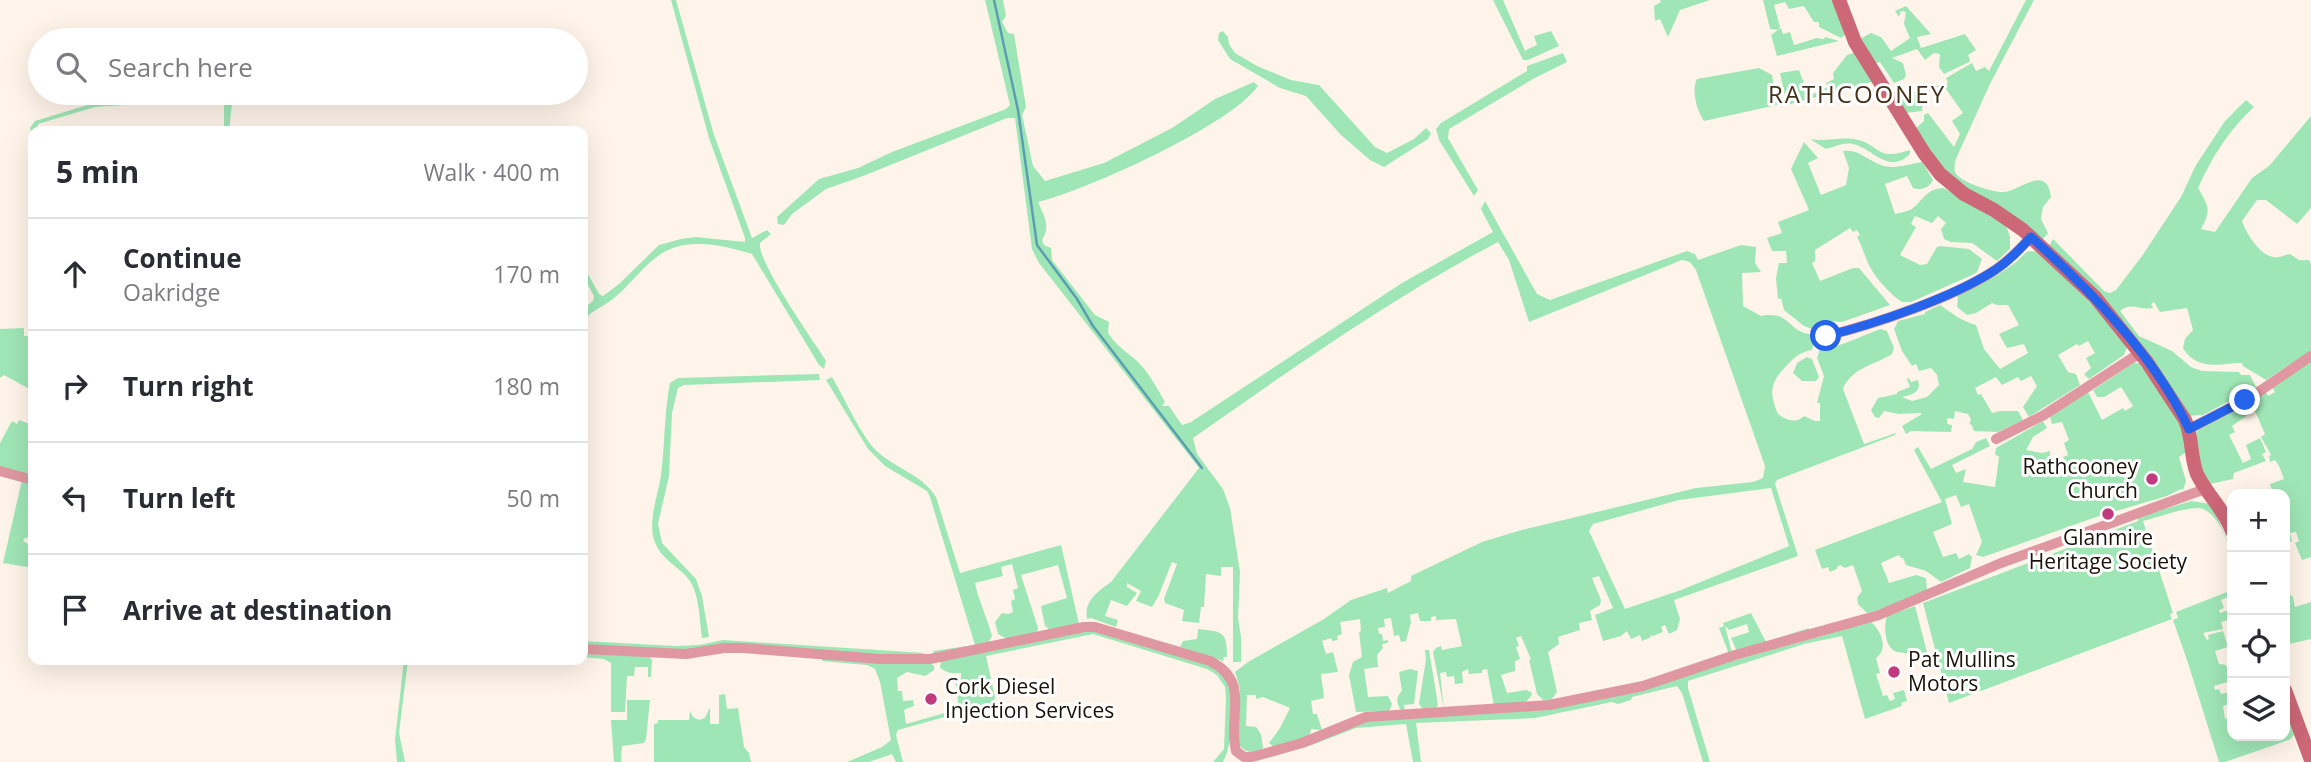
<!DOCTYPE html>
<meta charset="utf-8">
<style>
body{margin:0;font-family:"Open Sans",sans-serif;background:#f7f7f7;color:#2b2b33}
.controls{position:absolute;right:21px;bottom:21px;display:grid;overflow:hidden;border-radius:14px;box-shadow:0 7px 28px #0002}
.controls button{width:63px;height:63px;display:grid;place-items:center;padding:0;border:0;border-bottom:2px solid #e1e1e2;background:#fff;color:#2b2b33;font:35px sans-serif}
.stop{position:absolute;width:21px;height:21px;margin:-16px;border:5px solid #2563eb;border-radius:50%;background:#fff}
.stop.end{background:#2563eb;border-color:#fff;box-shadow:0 2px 7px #0008}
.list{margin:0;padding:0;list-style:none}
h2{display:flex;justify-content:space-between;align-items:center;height:91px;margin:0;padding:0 28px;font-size:30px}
h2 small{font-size:23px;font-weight:400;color:#7c7c81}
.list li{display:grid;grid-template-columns:46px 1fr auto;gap:21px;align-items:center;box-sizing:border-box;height:112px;padding:0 28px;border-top:2px solid #e1e1e2}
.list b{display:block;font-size:26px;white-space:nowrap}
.list p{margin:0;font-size:23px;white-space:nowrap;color:#7c7c81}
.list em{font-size:23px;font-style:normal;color:#7c7c81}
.icon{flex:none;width:38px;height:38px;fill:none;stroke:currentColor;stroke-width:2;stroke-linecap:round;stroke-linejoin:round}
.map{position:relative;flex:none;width:2311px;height:762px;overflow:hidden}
.search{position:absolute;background:#fff;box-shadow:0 7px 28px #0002;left:28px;top:28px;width:560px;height:77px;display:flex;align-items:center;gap:18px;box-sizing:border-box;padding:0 24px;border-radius:38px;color:#7c7c81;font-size:26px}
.panel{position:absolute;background:#fff;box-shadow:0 7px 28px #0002;left:28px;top:126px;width:560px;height:539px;border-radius:14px}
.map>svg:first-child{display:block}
</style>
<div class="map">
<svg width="2311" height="762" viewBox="0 0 2311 762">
<rect width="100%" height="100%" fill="#fef4e9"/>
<path fill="#9fe6b6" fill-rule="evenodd" d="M671,0H676L714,135L752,238L767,230L771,234L760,243C757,262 813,340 826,361L824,369L819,365L752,254C724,246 693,238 666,251C646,261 631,285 613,299C603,307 592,310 583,321V309L593,301L594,296L583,276V265L599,294L603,296L619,284L659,245L681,239L696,237L745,242V238L709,138Z
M985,0H1003L1006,16L1002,22L1008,33L1014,34L1026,107L1022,115L1033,166L1045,181L1104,163L1172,128L1215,99L1254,82L1258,86C1231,125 1087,190 1038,202C1044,216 1051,226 1042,240L1044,245L1051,248L1052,260L1095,315L1109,322L1108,333C1118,347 1124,350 1136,360C1149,372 1156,387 1165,402L1162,406H1169L1182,425L1191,422L1402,283L1493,232L1481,209L1485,201L1537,294L1550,300L1687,251L1695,254L1698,260L1741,245L1756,247L1755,263L1761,272L1742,273L1743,306L1761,316C1790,310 1788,332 1810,334L1814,343L1812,350C1801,352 1796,356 1788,364C1771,382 1768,390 1778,414C1786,420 1796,424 1804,416L1815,421H1820V403H1817L1824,376L1817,358L1820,349C1834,350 1865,334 1881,329L1887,331L1894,348L1892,354C1875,365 1851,368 1843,389L1864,444L1896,433L1895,435L1777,480L1775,484L1798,556L1674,600L1680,619L1677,630L1669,634L1665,625L1661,627L1663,632L1653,636L1650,635L1651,637L1642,641L1640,635L1631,639L1627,631L1621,636L1603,641L1595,615L1613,608L1599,576L1592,578L1601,600L1600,605L1590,611L1592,620L1579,623L1580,630L1558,637L1559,644L1548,652L1557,692L1551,700H1543L1537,694L1529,660L1531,659L1521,636L1516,638L1519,646L1516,647L1520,659L1515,661V671L1501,675L1507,693L1526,690L1531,692L1532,695L1526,702L1494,706L1487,669L1482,670V673L1469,674L1468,669L1462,672L1463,683L1455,684L1454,676L1447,677L1446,672L1440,673L1444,709L1433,652L1436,648L1441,646L1442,650L1462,646L1456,619L1436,620V616L1431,617V621H1420L1418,613L1410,615L1411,622L1406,641L1401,642L1399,635L1394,636L1391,618L1384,619L1385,627L1378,628L1379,634H1382L1383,641L1388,640V643L1382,644L1383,648L1377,655L1378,667L1364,669L1368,697L1388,696L1392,704L1389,711L1356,712L1349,675L1353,662L1362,657L1359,632L1361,631L1360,619L1340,622L1342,634L1337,636L1338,640L1332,641L1331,638L1322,641L1326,654L1333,652L1338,672L1321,674L1324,698L1311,701L1313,714H1317L1322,730L1311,729L1310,734L1306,737L1274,747L1269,743L1280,728L1290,708L1263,697L1256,699V695H1247L1246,726L1256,727L1261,734L1263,748C1254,756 1243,752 1237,742L1240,689L1235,672L1248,662L1324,619L1351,600L1387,588L1388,593L1411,581V576L1482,542L1518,531L1696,488L1753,482L1763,478L1765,466L1696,270L1690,262L1682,260L1529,322L1509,260L1498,242C1391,298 1292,369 1193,438L1197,454L1223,489L1230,508L1240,572L1238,618L1241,637V662H1233V567H1221V576L1206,574L1204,607H1201L1199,623L1182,621L1184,610L1165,603L1164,599L1177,564L1172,562L1158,597L1152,607L1136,601L1141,591L1127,583V587L1137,593L1127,606L1111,600L1105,616L1118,620L1116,627L1091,618L1087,619C1084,601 1097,592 1111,582L1199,468L1039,263L1032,249L1015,118H1007L863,176L826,189L792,214L784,225L778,224L777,217L819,179L858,168L892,152L1006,109L1010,105ZM1771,488L1789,546L1681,590L1625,609L1589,531L1593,524L1679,500Z
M1493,0H1503L1526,53V50L1537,45L1534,36L1551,31L1559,46L1528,60H1523Z
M1660,0H1710L1680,10L1668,37L1660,19L1655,21L1654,6L1661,2Z
M1763,0H1835L1845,35L1841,38L1819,27V22H1814L1804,6L1789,9L1785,2L1774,5L1780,27L1778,30L1770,29Z
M2026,0H2034L1990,84L1955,161C1955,164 1954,169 1955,172C1959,182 1994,193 2004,192C2020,191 2047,163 2051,197L2043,207L2041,219L2048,233L2042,240L1948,178L1915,129L1924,121V115L1928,113L1954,147L1960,134L1952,121L1963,113L1946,89L1924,92L1922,111L1906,113L1899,99L1903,95L1948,83L1946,78L1972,63L1976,71L1985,67L1989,71Z
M1906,6L1931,34L1917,37L1921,48L1965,34L1976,50L1968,55L1970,60L1969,62L1944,74L1939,67L1940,54L1934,53L1925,60L1917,49L1892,58L1903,63L1906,75L1904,79L1894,83L1880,62L1873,64L1858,40L1871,33L1881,37L1891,51L1910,38L1904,24L1906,12L1901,11L1899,17L1895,11Z
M1781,28L1783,34L1790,32L1794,45L1817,38L1824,39L1825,37L1839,41L1777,56L1771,35Z
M1223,31L1228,37L1229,44L1235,53L1257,66L1291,80L1319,85L1375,147L1387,153L1414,139L1426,128L1431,133L1428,139L1384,167L1370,160L1341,135L1306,96L1280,88L1230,59L1218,40L1219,33Z
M1856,52L1875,81L1787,105L1780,73L1799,70L1806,89L1811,95L1828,87L1826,83L1834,79L1833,73L1847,55Z
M1563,53L1567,62L1533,79L1449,129L1448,138L1478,190L1474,196L1439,140L1436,129L1441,123L1527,71V66Z
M1759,68L1772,75L1777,105L1704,121C1697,110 1691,91 1697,79Z
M244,93L232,104L229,131H224V100L214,99L95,107L38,124L37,131H33V138L30,128L35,121L91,104L141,97Z
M2246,100L2254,107C2228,131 2212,157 2198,188C2208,205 2212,210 2201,229L2215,232L2252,178L2269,166L2311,116V208L2297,224L2266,200H2257L2242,221C2246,233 2262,260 2278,257C2282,257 2286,254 2290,254L2299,260H2309L2311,264V351L2266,380L2243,366L2242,363C2222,363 2197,372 2183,348L2185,339L2193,330L2187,308L2160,312L2154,302L2151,304L2153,308C2139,311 2132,301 2120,311L2139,336L2172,351L2191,367L2202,371L2239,372L2241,375H2250L2256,387L2203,415L2188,416L2049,246L2053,239L2104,291L2110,293L2116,290L2142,256L2181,197L2196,165L2225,121Z
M1810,139C1825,142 1839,137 1854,139C1882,144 1874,162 1910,150V154C1888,175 1874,149 1853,144C1844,142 1834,147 1826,149Z
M1804,142L1818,158L1808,163L1821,195L1846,185L1849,168L1843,151C1859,149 1867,160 1881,165C1894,170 1909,164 1922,162L1933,180C1929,188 1921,191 1913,188L1907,176L1885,184L1895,214C1899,213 1908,211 1912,209C1923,200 1927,188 1944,188L2006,225L2010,237V249L1997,261L1972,243L1951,242L1944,239L1941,229L1946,223L1938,216L1932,223L1915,216L1911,224L1916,227L1900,255L1920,265L1927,264L1937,247L1940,246L1969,249L1982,259L1977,272L1972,275L1911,302H1902C1890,294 1874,277 1868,263C1864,254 1862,246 1857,237L1860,235L1857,230L1853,232L1850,228L1815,250V261L1812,263L1820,281L1853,268H1859L1890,305L1842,322L1825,321L1812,329L1804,326L1784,310L1781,298L1778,299L1776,278L1779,263H1787L1786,251H1772L1767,238L1782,233L1778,222L1809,210L1791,169Z
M2029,251L2038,252L2103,314L2127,347L2124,355L2089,379L2084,374L2091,368L2086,358L2095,353L2088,341L2079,346L2077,344L2058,355L2068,372L2076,374L2080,385L2029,417L2023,407L2037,386L2031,376L2021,381L2018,377L2002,385L1996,377L1975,388L1978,395L1981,394L1992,413L2000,411H2018L2023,420L1998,432L1974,431L1971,424L1969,425L1971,419L1968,414L1955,411L1954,419L1947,418V424L1952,425L1951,432L1911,431L1906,434L1902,426L1922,414L1920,413L1899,414L1884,411L1879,418L1875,417L1871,410L1878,398L1897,394V392L1910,387L1907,379L1909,378L1911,382L1918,380C1922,392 1912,395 1902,397L1912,401L1927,397L1939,385L1937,375L1931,368L1919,371L1916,364L1912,366L1902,351L1894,329L1898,321L1925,314V312L1940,305C1952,313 1961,321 1976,325L1984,349L2000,369L2028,353L2024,344L2007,348L1999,334L2019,325L2008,305H1997L1992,303L1976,313L1967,315L1957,307L1958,295C1977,287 1995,277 2012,265C2019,261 2022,254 2029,251Z
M24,328V336H33V391L4,375L0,378V329Z
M1807,357L1812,359L1819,377L1816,381H1802L1793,373L1797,363Z
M2311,360V557L2302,560L2295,543L2299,541L2296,532L2290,533L2292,541L2290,542L2288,536L2285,537V494H2273L2270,484L2284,479L2279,466L2275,460L2270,462L2269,456L2271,455L2261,437L2265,434L2251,402L2266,392L2268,396L2275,392L2272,387Z
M2134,363H2139L2184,425L2185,453L2179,457L2186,481L2183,490L2181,489L2167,496L2099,516L1983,557L1976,555L1982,542L1969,504L1961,507L1956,495L1945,499L1952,524L1933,532L1943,557L1956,553L1959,559L1969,554L1972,557L1970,568L1941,582L1926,571L1906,565L1903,558H1901L1899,555L1881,563L1889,583L1916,575L1926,578L1927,590L1890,607L1867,613L1858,604L1857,598L1862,591L1853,565L1845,568L1840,565L1837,567V569L1830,572L1828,567L1822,569L1815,550L1942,502L1914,450L1918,447L1931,469L1972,449L1976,442L1986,438L1990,446L1952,465L1956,473L1966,469L1963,482L1995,487L1999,457L1995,454L1996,448L2043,421L2047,428L2033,437L2026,450L2042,453L2050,451V466L2052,462L2061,459V465L2066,463L2063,457L2068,455L2064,443L2069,440L2062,422L2052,424L2050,417L2088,392L2102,420L2123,408L2125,411L2133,406L2121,387L2104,397H2097L2093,390Z
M819,374L820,380L684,385L678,388L672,413L669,476L658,524L662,543L696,579L702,596L709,637L702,638C699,618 700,591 686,576C675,565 663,559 656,545C646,524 658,497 661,475C665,444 664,414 670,383L678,378Z
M832,377C845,399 856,425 871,445C889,467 922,473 936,497L960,573L1061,545L1079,624L1050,630L1045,626L1041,606L1067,598L1058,565L1021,575L1038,628L1037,633L1007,639L998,634L995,622L1002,613L1008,614L1013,612L1011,601L1015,599L1013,590L1018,588L1012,564L1001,567L1003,576L975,583C979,602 987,617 992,636L988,643L934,655L933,651L975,645L930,497L927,491L885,466L868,449L826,380Z
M2242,406L2248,411L2249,414L2232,426L2235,432L2229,435L2243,463L2251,459L2246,445L2260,438L2266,452L2262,454L2266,461L2234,473L2233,479L2210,484L2202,476L2195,435L2198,430Z
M19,420L30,424L33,420V477L0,468V443L12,421L17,424Z
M22,480L33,483V516L31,518L29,537L25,538L23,541L28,544V549L33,551V568L3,563Z
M2191,501L2211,504L2232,550V584C2231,574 2231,565 2231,556C2230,542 2215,508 2198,508C2183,508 2159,517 2143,521L2173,613L2170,614L2172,619L1949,703L1923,603L2138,521V517Z
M2232,590V595L2221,600L2224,608L2219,610L2220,613L2232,609V619L2221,622L2223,629L2203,633L2207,640L2209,639L2208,635L2223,631L2228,647L2215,651L2219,664L2226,665L2231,681L2214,686L2215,690L2219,689L2221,694L2229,692L2228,687L2232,686V703L2223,706L2225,719L2232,718V736H2285V718H2289L2295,734L2289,740L2225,762H2219L2188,663L2173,620L2178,618L2176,612Z
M2285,590L2293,597L2295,607L2311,602V639L2285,645Z
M1915,606L1930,664C1913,649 1901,656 1893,650C1884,643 1884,625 1887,616Z
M1751,613L1766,642L1809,628L1808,631L1737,652L1731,638L1749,632L1747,624L1729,630L1725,626L1732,653L1729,654L1719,628L1724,626L1723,623Z
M1871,622C1881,630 1889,649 1876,658L1880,673L1876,674L1883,696L1887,695L1890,701L1895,699L1893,693L1904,690L1907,701L1901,703L1902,706L1865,719L1842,636L1804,644L1688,681V688L1710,762H1703L1682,693L1677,686L1632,697L1631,700L1618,704L1612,702L1535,718L1416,723L1421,762H1413L1406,724L1356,728L1312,745L1254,762L1366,721L1484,714L1704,669Z
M1198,629C1223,632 1227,631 1227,657H1224L1223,661L1180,647L1183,641L1197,639Z
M1090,630L1209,665C1217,670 1225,676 1229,685C1236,702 1232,747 1223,762H1213L1224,749L1226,697L1225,687L1217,675L1207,669L1093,634L986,656L995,697L994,701L988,705L898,730L896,735L903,762H896L892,754L869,762H847L882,747L891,740L880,682L875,669L867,665L822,661V656L929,662L934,666V670L925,676L907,672L897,678L898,691H902L903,701L913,700L914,706L904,710L906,724L959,709L955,680L961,678V673C952,674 948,673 940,668L941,661Z
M723,640L924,653L923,657L583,646V641L676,646L699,645Z
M1425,650H1429L1438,705L1434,710L1424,711L1419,704L1426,659Z
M583,654L648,655L652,660L651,677H648V667H635L634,676H627L625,712H611V663L604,659L583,657Z
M404,660H408L399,733L405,762H397L395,740Z
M1410,669L1418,671L1414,704L1404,705L1405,711H1401C1397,704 1395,697 1402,691L1399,672Z
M725,694L727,709L738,708L744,747L749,753L751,762H654V724L658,723V720H689L690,711L693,717L699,720L705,718L710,707V724H719V695Z
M627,700H650L646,739L644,743L622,746L621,762H614L611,720H627Z"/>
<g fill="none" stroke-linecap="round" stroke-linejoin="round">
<path stroke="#5b9eb1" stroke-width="2.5" d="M994,0L1018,110L1037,245L1077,299L1093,326L1202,468"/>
<path stroke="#df98a1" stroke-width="10" d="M1826,336C1875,324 1953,298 1995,270C2008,261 2020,249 2031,237
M2189,429L2251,397L2311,356
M1996,439L2044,415L2140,353
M0,471L33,480
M583,649L686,654L724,648H744L880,659H930L1084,627H1095L1210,661C1252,682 1227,716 1236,751L1244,757H1252L1302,743L1366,717L1549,705L1643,686L1735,655L1879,615L2001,563L2205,489"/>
<path stroke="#cd6878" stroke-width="14" d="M1839,0L1855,42L1924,153L1940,174L1964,194L1994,210L2023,230L2095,297L2147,362L2185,420C2193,437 2190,457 2197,474C2207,495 2224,509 2232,531
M2285,690L2311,760"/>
</g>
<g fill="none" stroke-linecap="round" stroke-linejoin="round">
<path stroke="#2563eb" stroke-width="9" d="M1826,336C1875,324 1954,297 1995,270C2009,261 2020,249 2031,237C2090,290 2155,356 2189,429L2245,400"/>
</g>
<g fill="#bf3a7e" stroke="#fff" stroke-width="2.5">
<circle cx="2152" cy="479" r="7"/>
<circle cx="2108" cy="514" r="7"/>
<circle cx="1894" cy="672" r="7"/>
<circle cx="931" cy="699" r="7"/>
</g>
<g text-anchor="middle" stroke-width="6" stroke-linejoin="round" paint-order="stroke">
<g font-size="21" fill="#1b1208" stroke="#fff" text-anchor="start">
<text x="2138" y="474" text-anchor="end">Rathcooney<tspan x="2138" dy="24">Church</tspan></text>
<text x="2108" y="545" text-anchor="middle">Glanmire<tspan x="2108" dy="24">Heritage Society</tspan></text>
<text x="1908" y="667">Pat Mullins<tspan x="1908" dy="24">Motors</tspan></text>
<text x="945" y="694">Cork Diesel<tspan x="945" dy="24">Injection Services</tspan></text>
</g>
<g font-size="24" letter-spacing="2" fill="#45321a" stroke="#fff">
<text x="1857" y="103">RATHCOONEY</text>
</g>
</g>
</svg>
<div class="controls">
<button>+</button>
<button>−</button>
<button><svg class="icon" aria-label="locate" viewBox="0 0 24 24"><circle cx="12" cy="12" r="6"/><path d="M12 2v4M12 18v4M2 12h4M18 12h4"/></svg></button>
<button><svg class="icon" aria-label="layers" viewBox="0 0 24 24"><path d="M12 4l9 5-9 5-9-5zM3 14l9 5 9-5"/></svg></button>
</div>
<div class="stop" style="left:1826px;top:336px"></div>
<div class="stop end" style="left:2245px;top:400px"></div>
<div class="search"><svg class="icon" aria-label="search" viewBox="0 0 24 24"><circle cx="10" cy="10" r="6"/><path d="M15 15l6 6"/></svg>Search here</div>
<section class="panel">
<h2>5 min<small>Walk · 400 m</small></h2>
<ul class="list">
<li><svg class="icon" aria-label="ahead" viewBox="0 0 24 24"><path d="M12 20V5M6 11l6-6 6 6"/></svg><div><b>Continue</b><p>Oakridge</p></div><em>170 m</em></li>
<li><svg class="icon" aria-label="right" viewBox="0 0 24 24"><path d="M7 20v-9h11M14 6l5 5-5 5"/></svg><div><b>Turn right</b></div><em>180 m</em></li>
<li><svg class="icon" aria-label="left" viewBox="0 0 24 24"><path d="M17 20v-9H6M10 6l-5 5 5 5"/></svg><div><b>Turn left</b></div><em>50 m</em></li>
<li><svg class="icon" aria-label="arrive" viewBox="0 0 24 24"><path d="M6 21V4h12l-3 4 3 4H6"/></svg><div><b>Arrive at destination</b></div></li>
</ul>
</section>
</div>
